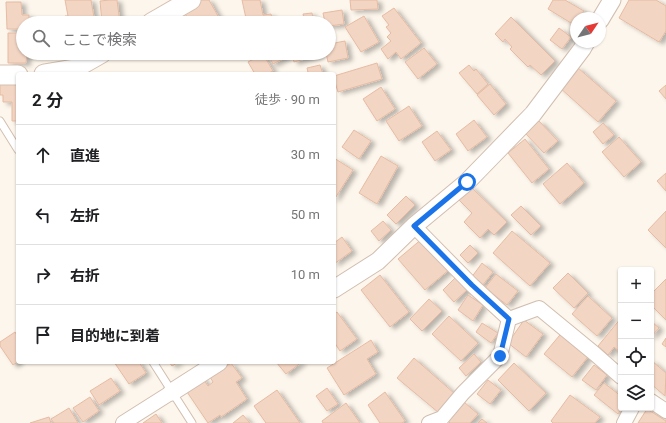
<!DOCTYPE html>
<html lang="ja">
<meta charset="utf-8">
<style>
body{margin:0;font-family:Roboto,"Noto Sans JP",sans-serif;background:#f6f6f6;color:#202124}
.controls{position:absolute;right:12px;bottom:12px;display:grid;overflow:hidden;border-radius:4px;box-shadow:0 1px 3px #0004}
.controls button{width:36px;height:36px;display:grid;place-items:center;padding:0;border:0;border-bottom:1px solid #e0e0e0;background:#fff;color:#202124;font:20px sans-serif}
.compass{position:absolute;left:570px;top:12px;width:36px;height:36px;border-radius:50%;background:#fff;box-shadow:0 1px 3px #0004;rotate:55deg}
.stop{position:absolute;width:12px;height:12px;margin:-9px;border:3px solid #1a73e8;border-radius:50%;background:#fff}
.stop.end{background:#1a73e8;border-color:#fff;box-shadow:0 1px 4px #0008}
.list{margin:0;padding:0;list-style:none}
h2{display:flex;justify-content:space-between;align-items:center;height:52px;margin:0;padding:0 16px;font-size:17px}
h2 small{font-size:13px;font-weight:400;color:#757577}
.list li{display:grid;grid-template-columns:26px 1fr auto;gap:12px;align-items:center;box-sizing:border-box;height:60px;padding:0 16px;border-top:1px solid #e0e0e0}
.list b{display:block;font-size:15px;white-space:nowrap}
.list em{font-size:13px;font-style:normal;color:#757577}
.icon{flex:none;width:22px;height:22px;fill:none;stroke:currentColor;stroke-width:2;stroke-linecap:round;stroke-linejoin:round}
.map{position:relative;flex:none;width:666px;height:423px;overflow:hidden}
.search{position:absolute;background:#fff;box-shadow:0 1px 3px #0004;left:16px;top:16px;width:320px;height:44px;display:flex;align-items:center;gap:10px;box-sizing:border-box;padding:0 14px;border-radius:22px;color:#757577;font-size:15px}
.panel{position:absolute;background:#fff;box-shadow:0 1px 3px #0004;left:16px;top:72px;width:320px;height:292px;border-radius:4px}
.map>svg:first-child{display:block}
</style>
<div class="map">
<svg width="666" height="423" viewBox="0 0 666 423">
<defs>
<filter id="shadow"><feDropShadow dx="4.5" dy="2.5" stdDeviation="2" flood-color="#0004"/></filter>
</defs>
<rect width="100%" height="100%" fill="#fdf6ec"/>
<path fill="#f3d5c3" stroke="#e6bba3" filter="url(#shadow)" d="M65,0H91L95,23H67L65,16H68Z
M110,0H117L120,23H102L100,1Z
M196,0H209L218,16L216,18L219,23H190L182,8Z
M242,0H260L263,15L271,14L273,23H247Z
M350,0H377L378,9L351,10Z
M553,0H565L584,11L580,18H576V26L548,9Z
M629,0H656L666,6V31L659,42L619,18Z
M6,2H21L22,15H29V23H23V29H7Z
M394,8L421,43L401,59L396,52L388,59L381,49L391,41L387,37L391,33L386,27L389,25L382,16Z
M342,10L344,24L329,26V23H325L323,13Z
M178,12L184,23H172L169,18Z
M312,13L314,23H305L303,14Z
M364,16L379,42L361,52L345,27Z
M511,17L555,61L541,75L530,65L528,67L510,49L512,47L505,39L503,42L495,34Z
M559,28L571,37L562,49L550,40Z
M8,33H23V53H27L26,63H8Z
M345,41L348,58L328,62L326,53H329V44Z
M424,48L437,64L418,79L405,62Z
M247,53H258L248,56Z
M267,53H287L289,56L273,64Z
M291,53H319L320,55L294,62Z
M263,54L273,71L267,74H255L248,62Z
M377,63L382,79L338,92L334,79V76Z
M320,65L323,74H302L308,72L307,68Z
M469,65L474,71L476,69L488,84L477,94L459,73Z
M577,67L616,101L598,122L559,87Z
M0,80H18V121H12V102H3V95H0Z
M490,84L506,104L494,115L477,95Z
M666,85V99L659,91Z
M381,87L395,109L377,121L363,99Z
M409,106L422,126L399,141L386,121Z
M474,120L487,137L468,151L456,134Z
M539,121L558,141L544,153L525,133Z
M603,123L614,135L603,144L593,132Z
M354,130L371,141L359,159L342,147Z
M437,131L451,150L435,161L422,142Z
M619,137L641,162L624,177L602,152Z
M525,139L549,169L532,183L508,153Z
M381,156L398,166L377,204L359,193Z
M334,158L353,170L334,200Z
M567,163L584,183L560,204L543,184Z
M666,173V191L657,181Z
M470,186L507,222L494,235L488,229L480,238L464,222L472,213L458,199Z
M406,196L415,205L396,224L387,215Z
M521,206L541,226L531,235L511,215Z
M666,211V248L648,230Z
M383,221L391,230L379,241L371,231Z
M512,231L550,263L530,286L493,253Z
M342,237L352,251L334,264V243Z
M423,238L450,269L425,290L398,259Z
M470,245L478,253L468,263L460,255Z
M482,263L493,272L482,286L471,278Z
M568,273L588,293L574,308L553,288Z
M496,274L518,291L507,305L485,288Z
M380,275L409,312L390,327L361,290Z
M456,277L468,289L454,302L443,290Z
M666,279V320L651,305V294Z
M468,295L483,305L473,321L458,310Z
M588,296L612,318L597,336L572,314Z
M429,299L442,311L422,331L410,319Z
M337,312L357,339L340,351L334,342V314Z
M449,316L478,343L461,361L432,334Z
M621,318V353L614,347L608,355L598,346Z
M524,320L543,334L526,357L508,343Z
M651,321L659,328L651,337Z
M482,323L498,333L491,343L476,332Z
M564,330L591,353L572,377L544,354Z
M15,332L18,337V362L13,365L0,346V342Z
M666,338V347L662,344Z
M371,340L378,352L367,359L376,374L344,395L327,368Z
M474,354L481,362L466,376L459,368Z
M414,358L455,394L439,413L397,378Z
M651,360L666,373L665,396L651,384Z
M114,362H139L146,373L129,384Z
M169,362H179L172,366Z
M276,362H302L286,374Z
M231,363L242,378L236,382L247,399L221,417L220,415L208,423L185,389L202,377L208,386L213,382L210,377Z
M514,363L546,393L529,411L498,380Z
M594,365L607,375L596,390L582,380Z
M111,378L120,391L99,405L90,391Z
M488,380L501,390L490,404L477,394Z
M604,383L621,396V408H622L618,414L594,395Z
M327,388L338,404L327,411L316,396Z
M277,390L300,423H266L254,406Z
M385,392L405,421L402,423H380L368,405Z
M570,395L600,417L595,423H553L551,421Z
M90,397L99,411L83,422L73,408Z
M464,402L478,414L470,423H450L448,421Z
M346,403L360,423H323L322,421Z
M69,408L78,423H54L51,419Z
M647,409L666,421V423H638Z
M156,414L162,423H143Z
M243,415L250,423H233Z
M49,417L51,423H30Z
M482,419L487,423H478Z"/>
<g fill="none" stroke-linecap="round" stroke-linejoin="round">
<defs>
<path id="service" d="M0,121L18,150
M153,362L192,423"/>
<path id="minor" d="M414,226L472,285L509,319L539,308L595,354L621,377
M651,401L666,411
M123,423L172,392
M429,423L442,418L463,393L500,356L509,319
M624,423L632,408"/>
<path id="tertiary" d="M600,20L612,0
M334,289L378,261L414,226L467,182L533,114L582,49L586,42
M172,392L219,362"/>
<path id="secondary" d="M151,23L191,0
M44,74L74,69L102,53
M0,75H18"/>
</defs>
<use href="#service" stroke="#d1beb0" stroke-width="9"/>
<use href="#minor" stroke="#d1beb0" stroke-width="16"/>
<use href="#tertiary" stroke="#d1beb0" stroke-width="19"/>
<use href="#secondary" stroke="#d6c0b0" stroke-width="21"/>
<use href="#service" stroke="#fff" stroke-width="7"/>
<use href="#minor" stroke="#fff" stroke-width="14"/>
<use href="#tertiary" stroke="#fff" stroke-width="17"/>
<use href="#secondary" stroke="#fff" stroke-width="19"/>
</g>
<g fill="none" stroke-linecap="round" stroke-linejoin="round">
<path stroke="#1a73e8" stroke-width="5" d="M467,182L414,226L472,285L509,319L500,356"/>
</g>
</svg>
<div class="controls">
<button>+</button>
<button>−</button>
<button><svg class="icon" aria-label="locate" viewBox="0 0 24 24"><circle cx="12" cy="12" r="6"/><path d="M12 2v4M12 18v4M2 12h4M18 12h4"/></svg></button>
<button><svg class="icon" aria-label="layers" viewBox="0 0 24 24"><path d="M12 4l9 5-9 5-9-5zM3 14l9 5 9-5"/></svg></button>
</div>
<svg class="compass" viewBox="-18 -18 36 36"><path d="M0-13l5 13h-10z" fill="#e53935"/><path d="M0 13l5-13h-10z" fill="#757577"/></svg>
<div class="stop" style="left:467px;top:182px"></div>
<div class="stop end" style="left:500px;top:356px"></div>
<div class="search"><svg class="icon" aria-label="search" viewBox="0 0 24 24"><circle cx="10" cy="10" r="6"/><path d="M15 15l6 6"/></svg>ここで検索</div>
<section class="panel">
<h2>2 分<small>徒歩 · 90 m</small></h2>
<ul class="list">
<li><svg class="icon" aria-label="ahead" viewBox="0 0 24 24"><path d="M12 20V5M6 11l6-6 6 6"/></svg><div><b>直進</b></div><em>30 m</em></li>
<li><svg class="icon" aria-label="left" viewBox="0 0 24 24"><path d="M17 20v-9H6M10 6l-5 5 5 5"/></svg><div><b>左折</b></div><em>50 m</em></li>
<li><svg class="icon" aria-label="right" viewBox="0 0 24 24"><path d="M7 20v-9h11M14 6l5 5-5 5"/></svg><div><b>右折</b></div><em>10 m</em></li>
<li><svg class="icon" aria-label="arrive" viewBox="0 0 24 24"><path d="M6 21V4h12l-3 4 3 4H6"/></svg><div><b>目的地に到着</b></div></li>
</ul>
</section>
</div>
